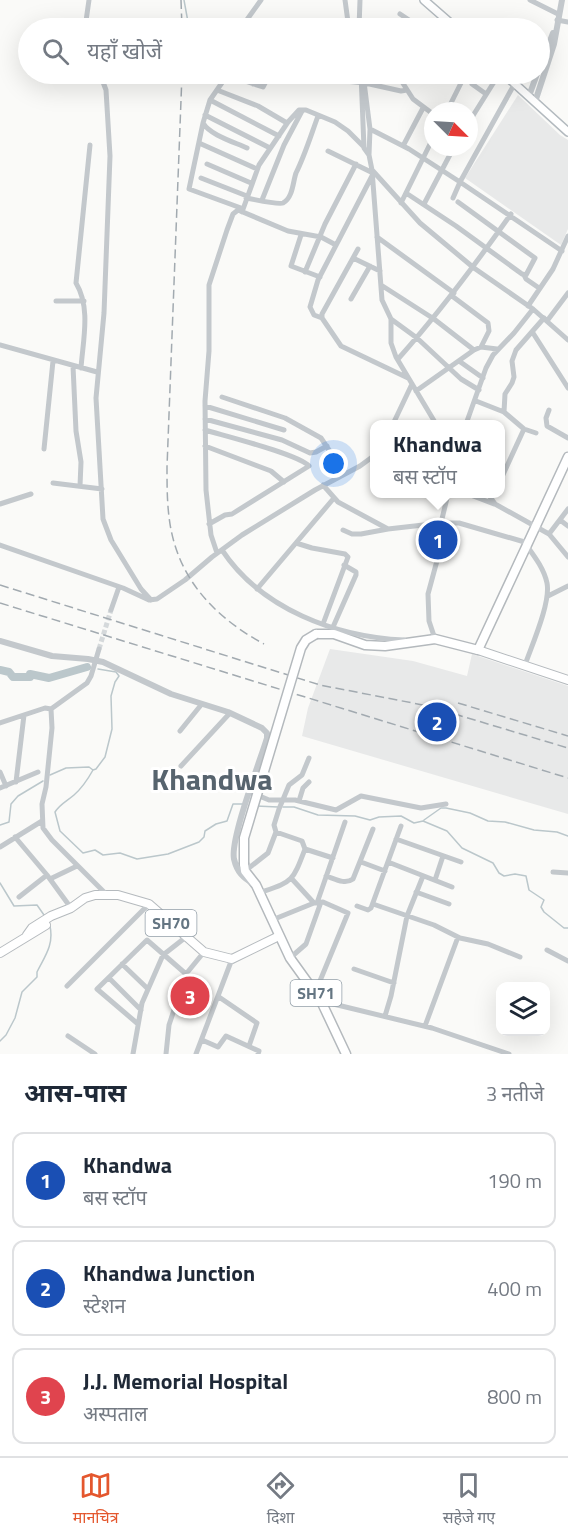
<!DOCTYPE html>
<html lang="hi">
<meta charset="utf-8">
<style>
body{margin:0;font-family:"Titillium Web","Noto Sans Devanagari",sans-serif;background:#f6f6f7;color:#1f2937}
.controls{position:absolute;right:18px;bottom:18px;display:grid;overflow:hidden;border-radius:12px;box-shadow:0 6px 24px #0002}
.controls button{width:54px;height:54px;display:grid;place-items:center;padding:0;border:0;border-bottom:2px solid #e0e1e3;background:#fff;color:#1f2937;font:30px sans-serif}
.compass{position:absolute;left:424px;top:102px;width:54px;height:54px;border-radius:50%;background:#fff;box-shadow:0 6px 24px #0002;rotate:114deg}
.you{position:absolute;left:334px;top:464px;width:21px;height:21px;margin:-15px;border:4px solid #fff;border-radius:50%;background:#1a73e8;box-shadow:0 0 0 9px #1a73e833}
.badge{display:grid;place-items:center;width:39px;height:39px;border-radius:50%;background:#e4572e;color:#fff;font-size:20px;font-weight:700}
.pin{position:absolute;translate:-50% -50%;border:3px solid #fff;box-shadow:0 2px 6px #0006}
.popup{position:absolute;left:370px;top:420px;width:135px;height:78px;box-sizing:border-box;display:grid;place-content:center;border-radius:12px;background:#fff;filter:drop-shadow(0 2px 4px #0005);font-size:20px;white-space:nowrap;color:#747a83}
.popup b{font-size:22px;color:#1f2937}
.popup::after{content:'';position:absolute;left:50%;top:100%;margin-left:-12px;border:12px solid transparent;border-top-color:#fff}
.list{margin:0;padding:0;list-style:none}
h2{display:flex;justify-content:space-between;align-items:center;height:78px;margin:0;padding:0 24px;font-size:26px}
h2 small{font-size:20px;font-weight:400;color:#747a83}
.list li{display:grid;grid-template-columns:39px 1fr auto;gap:18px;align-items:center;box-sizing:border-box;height:96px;margin:0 12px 12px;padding:0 12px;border:2px solid #e0e1e3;border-radius:12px}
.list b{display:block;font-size:22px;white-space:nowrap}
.list p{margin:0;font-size:20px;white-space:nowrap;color:#747a83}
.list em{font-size:20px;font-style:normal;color:#747a83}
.icon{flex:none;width:33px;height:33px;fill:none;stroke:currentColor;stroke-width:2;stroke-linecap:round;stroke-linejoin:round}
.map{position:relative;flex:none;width:568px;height:1054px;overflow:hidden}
.search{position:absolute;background:#fff;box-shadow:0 6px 24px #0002;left:18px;right:18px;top:18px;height:66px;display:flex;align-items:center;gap:15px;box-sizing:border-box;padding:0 21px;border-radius:33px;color:#747a83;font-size:22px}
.sheet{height:402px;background:#fff}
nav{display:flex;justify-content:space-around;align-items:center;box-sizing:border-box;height:84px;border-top:2px solid #e0e1e3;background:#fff;font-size:16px;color:#747a83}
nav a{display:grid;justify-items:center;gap:3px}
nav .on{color:#e4572e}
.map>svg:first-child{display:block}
</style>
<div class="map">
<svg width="568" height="1054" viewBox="0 0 568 1054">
<rect width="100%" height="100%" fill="#fafaf8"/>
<path fill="#e8e9e9" d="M518,95L560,135L568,140V229L561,245L465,178Z
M330,649L413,661L467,676L472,654L568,686V814L302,736L308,708Z"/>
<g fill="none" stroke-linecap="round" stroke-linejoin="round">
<path stroke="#bbc7cb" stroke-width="1.5" d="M184,0L188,22L186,27
M93,770C88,779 82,788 74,795C67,801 60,804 55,812L60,831L83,853L95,850L103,855L120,853L137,859L168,854L199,842L204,837L205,831L216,824L227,821L233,804H242
M50,775L66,768L89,767L93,770L96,769L105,757L112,729L111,696L115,682L119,676L116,672L98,669
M256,806L278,807
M283,807H294L318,815L355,816L370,820L379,817L401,816L414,823L423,821L447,831L462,848L493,863L499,873L504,876L515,874L526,876L529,890L544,900L541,907L544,912L564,928H568
M424,820L441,808H446L470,813L488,821L505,822L534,830L557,832L568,836
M0,825L9,822L11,804L18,796L43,781
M0,883L14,906L37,905L44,915
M0,1041L6,1035L15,1018L22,992L37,977V972C45,956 54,945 50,926"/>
<path stroke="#bbc7cb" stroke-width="8" d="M0,670L9,672L13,677H30V674L49,678L87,667"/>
<path stroke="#d5d9db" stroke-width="5" stroke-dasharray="5 2.5" stroke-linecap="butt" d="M99,649L111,610"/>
<defs>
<path id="secondary" d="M424,0L456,28
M504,74L568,132"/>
<path id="primary" d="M478,650L568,680
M27,935L32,928L51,916L71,908L85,898L95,895H118L149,904L204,952L232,959L279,936
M0,953L46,925"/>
<path id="trunk" d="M316,634H334L365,645L385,646L435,639L478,650L568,457
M244,864L245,871L256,885L290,958L321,1001L346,1054"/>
</defs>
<use href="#secondary" stroke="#b3babf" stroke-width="10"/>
<use href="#primary" stroke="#b5babe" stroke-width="10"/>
<use href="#trunk" stroke="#b4b9bd" stroke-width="11"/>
<path stroke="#c3c8cc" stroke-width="5" d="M345,0L348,22
M530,0L558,14
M400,14L421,28
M557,20L568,22
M85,28L89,0
M225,28H237
M241,28L261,0
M359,28L360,0
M100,74L106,90L110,156L104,313L96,398L103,519L111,540L141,589L151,600
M228,74L210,100L203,123C210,135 234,142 247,148
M318,74L335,80L365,83L401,91L407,90
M361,74L364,148L369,155L372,170L382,300L391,319V343L396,357L436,424
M397,74L413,99L433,114
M227,75L263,87L270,74
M364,82L370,129L369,155
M515,83L460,182L562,251
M253,84L258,74
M472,84L486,94
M217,90L258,106L287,123
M210,100L279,136
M447,111L462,81L461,74
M205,115L270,148
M469,122L499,74
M203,123L189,189L241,208
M370,129L409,149L460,182L453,198
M199,143L257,169
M403,146L423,108
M328,151L373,173
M207,164L251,183
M373,171L420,223L474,268L533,309L568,340
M201,178L247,196
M406,193L456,226L522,274L526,275L535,258L458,202
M246,198C253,199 278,205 283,203C293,198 293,181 296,173C305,155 311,135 318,116
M262,200L284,145L302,111
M401,203L433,138
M424,204L454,147
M242,212L259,165L288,122L299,110H306L335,122L348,131L363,146
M301,235L291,266L320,277
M377,237L454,293
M358,249L322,314V318L341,346L408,378
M353,258L380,271
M305,272L325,224L356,164
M524,275L526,279L539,288
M381,285L434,319L474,350
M452,296L488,323L489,331L481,347
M351,299L370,266
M56,301H84
M528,306L553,269L568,236
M322,318L314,315L310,307L318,280L372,176
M391,319L417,338L461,379L479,390
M547,321L568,293
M533,333L568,388
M0,345L97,372
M398,359C439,313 475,265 511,214
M459,361L483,378
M73,366L76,431L81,462L80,486
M81,368C83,340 91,308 76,283L90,145
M416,391L474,350L481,347L497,349
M222,397L285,418L321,438L345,474
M476,401L504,412L524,429L536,433
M205,406L284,430
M549,410L546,418L547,426L568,438
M504,412L505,394L512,383L514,377L512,361L516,350L544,318
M205,419L282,440L310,453L316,452L327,446
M393,424L412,384
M466,424L486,368L493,355L514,333L533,309
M205,430C225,436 298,454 309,466L232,514L225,515L209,524
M205,446L271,471L284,482
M44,449L53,361
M501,479L524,429
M53,483L102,489
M323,485L338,502L388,529
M468,494L494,504
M488,494L495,504L549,534L568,557
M0,504L31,494
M560,520L568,526
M343,530L352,534H361L388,529L441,523H459L528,543
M549,534L568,509
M296,543L312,548L345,554L348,557L323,624
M0,545L123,588L149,600L157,599L185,580L212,557L242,535L315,490L360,466L375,455
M222,550C261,609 336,637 404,640
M217,553L211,535L206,490L205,401L209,351V285L227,230L233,214L238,210L288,231L321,237L336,245
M257,589L334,498
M548,596L568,586
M111,610L119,587
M333,627L356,575V572L344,565
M435,639L429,621L428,594L438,557L441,523L448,494
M525,665C532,645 551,602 547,583C544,569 535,557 527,546
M51,709L87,683L91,676L99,649
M0,723L45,708L51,709L52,728L46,787L42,804L43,828L52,840L107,895
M180,731L201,705
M181,766L230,713
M0,772L6,786
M16,782L24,715
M0,788L38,772
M250,792L269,800H295L336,810L361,796L421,808L446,804
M299,801L303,788L309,782
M276,832L274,825L279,809L289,785L302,775L309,758
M15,837L47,875L71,908
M396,839L461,862
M0,847L42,821
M305,849L333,858
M361,862L385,871
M388,862L452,887
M245,871L268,853L276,832L302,841L305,849C292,883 293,881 259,893
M553,872L568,873
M326,876C335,879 345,885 353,879L373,829
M50,879L77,866
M292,879L314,903
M435,880L443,856
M416,892L449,904
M19,897L47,875
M317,903L345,822
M373,904L434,925L460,938L488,944L520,957
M357,906L368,910L371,908L401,826
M272,920L314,903L323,902L348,913L315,993
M547,950L568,961
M290,958L306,944L321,902
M122,964L148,989
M354,969L394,983
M109,978L141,1010
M67,986L149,904
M219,997L257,1023L249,1046
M321,1001L432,1028L509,1054
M385,1016L391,996L407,916L423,876
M138,1024L97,989L147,940L186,974
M425,1026L458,937
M68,1036L95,1054
M202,1040L218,1047L226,1036L259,1051L258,1054
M133,1054L142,1003L163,955L186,937
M166,1054L169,1025L186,974L204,952
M196,1054L232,959"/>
<path stroke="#c3c8cc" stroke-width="6" d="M540,67L553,33
M529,96L537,74
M535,102L554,44L562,0
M0,641L52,656L88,659L103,662L171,694L228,712L262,728L267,733V738C260,761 230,839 234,859C237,872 243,878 254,884"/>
<use href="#secondary" stroke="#fff" stroke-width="7"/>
<use href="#primary" stroke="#fff" stroke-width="8"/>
<use href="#trunk" stroke="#fff" stroke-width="8"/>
<path stroke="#a2aab0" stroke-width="1.5" stroke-dasharray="9 4.5" stroke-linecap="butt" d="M181,0L182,28
M182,74L167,467C167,492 167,518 174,542C187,589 223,622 264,644
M0,585L320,685L428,706L568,748
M0,603L568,778
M458,703L568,736"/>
<defs>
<path id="trunk-bridge" d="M244,864V838L301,648L306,640L316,634"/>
</defs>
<use href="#trunk-bridge" stroke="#b4b9bd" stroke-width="11" stroke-linecap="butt"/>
<use href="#trunk-bridge" stroke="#fff" stroke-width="8"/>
</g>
<g text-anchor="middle" stroke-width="6" stroke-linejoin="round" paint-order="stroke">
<g fill="#fff" stroke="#939fa8" stroke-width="1.5">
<rect x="145.5" y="910" width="51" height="26" rx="4.5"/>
<rect x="290.5" y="980" width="51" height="26" rx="4.5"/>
</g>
<g font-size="16" font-weight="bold" fill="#657683">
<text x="171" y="929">SH70</text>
<text x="316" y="999">SH71</text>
</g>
<g font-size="30" font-weight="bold" fill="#57646e" stroke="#fff">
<text x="212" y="790">Khandwa</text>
</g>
</g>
</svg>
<div class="controls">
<button><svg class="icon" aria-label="layers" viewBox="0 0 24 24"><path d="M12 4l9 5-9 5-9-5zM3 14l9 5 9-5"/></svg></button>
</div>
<svg class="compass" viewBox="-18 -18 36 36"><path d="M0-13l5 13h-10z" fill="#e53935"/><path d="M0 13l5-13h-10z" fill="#747a83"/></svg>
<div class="you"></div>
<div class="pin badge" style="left:438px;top:540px;background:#1a4fb4">1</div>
<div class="popup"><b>Khandwa</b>बस स्टॉप</div>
<div class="pin badge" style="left:437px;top:722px;background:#1a4fb4">2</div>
<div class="pin badge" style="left:190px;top:996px;background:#e0444e">3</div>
<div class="search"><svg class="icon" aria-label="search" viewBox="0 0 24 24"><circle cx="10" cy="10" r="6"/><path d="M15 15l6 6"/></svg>यहाँ खोजें</div>
</div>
<section class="sheet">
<h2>आस-पास<small>3 नतीजे</small></h2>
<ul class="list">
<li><span class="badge" style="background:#1a4fb4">1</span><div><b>Khandwa</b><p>बस स्टॉप</p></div><em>190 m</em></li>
<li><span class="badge" style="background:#1a4fb4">2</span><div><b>Khandwa Junction</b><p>स्टेशन</p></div><em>400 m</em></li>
<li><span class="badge" style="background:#e0444e">3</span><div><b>J.J. Memorial Hospital</b><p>अस्पताल</p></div><em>800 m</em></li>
</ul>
</section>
<nav>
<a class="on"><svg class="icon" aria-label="map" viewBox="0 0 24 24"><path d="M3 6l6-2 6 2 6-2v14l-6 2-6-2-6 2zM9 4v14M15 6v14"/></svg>मानचित्र</a>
<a><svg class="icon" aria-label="directions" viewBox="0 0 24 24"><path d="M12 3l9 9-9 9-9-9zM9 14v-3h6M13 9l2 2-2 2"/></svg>दिशा</a>
<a><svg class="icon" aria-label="saved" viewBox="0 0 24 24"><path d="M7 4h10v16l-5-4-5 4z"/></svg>सहेजे गए</a>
</nav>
